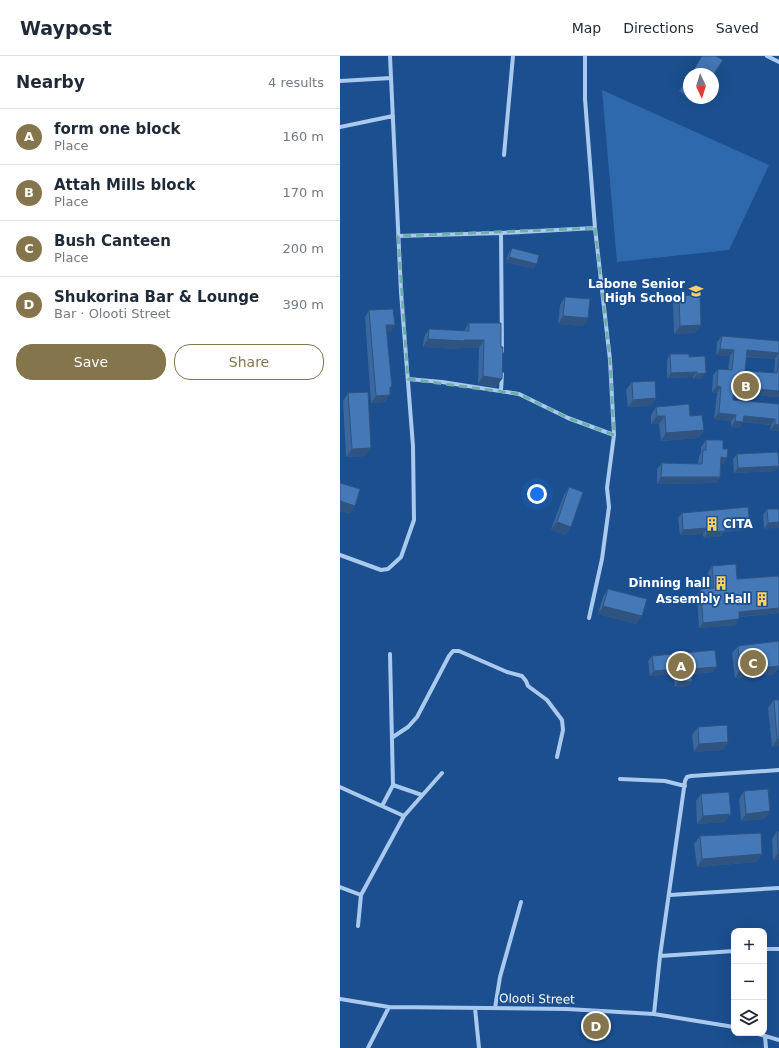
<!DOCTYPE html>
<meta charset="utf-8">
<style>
body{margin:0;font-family:"DejaVu Sans",sans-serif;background:#f2f2f3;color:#1f2937}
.controls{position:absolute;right:12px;bottom:12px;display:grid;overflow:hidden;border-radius:8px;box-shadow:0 4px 16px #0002}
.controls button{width:36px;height:36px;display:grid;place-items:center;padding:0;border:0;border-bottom:1px solid #e0e1e3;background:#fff;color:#1f2937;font:20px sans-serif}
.compass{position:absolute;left:343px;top:12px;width:36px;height:36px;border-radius:50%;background:#fff;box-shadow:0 4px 16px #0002;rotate:176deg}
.you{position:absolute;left:197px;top:438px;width:14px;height:14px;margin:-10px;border:3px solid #fff;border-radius:50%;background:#1a73e8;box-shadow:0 0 0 6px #1a73e833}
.badge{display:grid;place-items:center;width:26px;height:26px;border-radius:50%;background:#84754c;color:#fff;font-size:13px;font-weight:700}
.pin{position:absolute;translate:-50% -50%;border:2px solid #fff;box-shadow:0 1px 4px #0006}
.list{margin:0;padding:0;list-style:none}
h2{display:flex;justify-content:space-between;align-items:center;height:52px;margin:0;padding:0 16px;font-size:17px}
h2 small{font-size:13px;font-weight:400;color:#747a83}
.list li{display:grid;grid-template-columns:26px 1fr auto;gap:12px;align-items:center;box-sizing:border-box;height:56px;padding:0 16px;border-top:1px solid #e0e1e3}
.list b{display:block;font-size:15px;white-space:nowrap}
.list p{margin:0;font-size:13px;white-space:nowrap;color:#747a83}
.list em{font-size:13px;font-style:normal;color:#747a83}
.actions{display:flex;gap:8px;padding:12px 16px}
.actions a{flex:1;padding:9px 0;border:1px solid #84754c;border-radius:16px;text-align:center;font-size:14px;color:#84754c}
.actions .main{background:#84754c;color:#fff}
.icon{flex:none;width:22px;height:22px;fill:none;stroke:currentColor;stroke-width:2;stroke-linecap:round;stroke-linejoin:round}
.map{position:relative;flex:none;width:439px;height:992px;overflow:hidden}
header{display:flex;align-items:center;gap:24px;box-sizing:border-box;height:56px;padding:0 20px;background:#fff;border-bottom:1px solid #e0e1e3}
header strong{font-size:19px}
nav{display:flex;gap:22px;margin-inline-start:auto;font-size:14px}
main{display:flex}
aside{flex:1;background:#fff}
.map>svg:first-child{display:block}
</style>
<header>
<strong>Waypost</strong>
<nav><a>Map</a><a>Directions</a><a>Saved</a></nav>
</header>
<main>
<aside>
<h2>Nearby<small>4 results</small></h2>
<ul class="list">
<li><span class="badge">A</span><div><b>form one block</b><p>Place</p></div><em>160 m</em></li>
<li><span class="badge">B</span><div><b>Attah Mills block</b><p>Place</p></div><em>170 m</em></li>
<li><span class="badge">C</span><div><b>Bush Canteen</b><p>Place</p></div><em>200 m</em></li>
<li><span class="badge">D</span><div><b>Shukorina Bar &amp; Lounge</b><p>Bar · Olooti Street</p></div><em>390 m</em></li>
</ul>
<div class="actions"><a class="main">Save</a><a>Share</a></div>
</aside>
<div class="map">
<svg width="439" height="992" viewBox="0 0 439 992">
<rect width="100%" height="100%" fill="#1b4f8f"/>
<path fill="#2e69ad" d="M262,34L429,109L389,194L277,206Z"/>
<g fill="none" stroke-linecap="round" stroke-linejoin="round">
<path stroke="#a9c9ee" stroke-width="4" d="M245,0V43L255,172L270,304L274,379L267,432L269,451L262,503L249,562
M427,0L439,6
M0,25L51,22
M0,71L53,60
M164,99L173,0
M161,177L162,295
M58,180L161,177L255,172
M68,323L102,326L179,338L228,362L274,379
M161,335L162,318
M0,499L41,514L48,513L61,501L74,464L73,390L61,236L50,0
M50,598L53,729L82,739
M53,681L68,671L77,661L109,600L113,595H119L167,616L182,620L186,625L188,630L207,644L222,664L223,674L217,701
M280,723L325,725L345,730
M0,731L64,760
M42,750L53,729
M0,831L21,839
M330,839L439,832
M18,870L21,839L64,760L102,717
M424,893H439
M320,900L394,895
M0,943L49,951L227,953L314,958L394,971
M135,952L139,992
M155,952L160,921L181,846
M314,958L320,900L345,725L347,721L351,720L439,714
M415,977L439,984
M425,980L426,992
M28,992L49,951"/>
</g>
<path fill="#3a679d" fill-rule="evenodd" d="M349,20V41L339,35Z
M351,42H358L356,45Z
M172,192L194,213L166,206L168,198Z
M339,240L361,269L355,277L334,278L333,248Z
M225,241L248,262L243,270L218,268L220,249Z
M29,254L55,269L50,276H47L50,335L45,346L31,347L25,261Z
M129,267H161L156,331L138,328L139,292H119L118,293L83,291L84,281L89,273L124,275Z
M382,280L439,285V341L394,338L393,344L439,348V374L438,375L430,374L431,369L403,366L399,372L391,371V365L374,363L377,337L372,336L373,319L378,313L388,314L390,300L376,299L377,286ZM406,301L435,303L434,317L405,315Z
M330,298L349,301L362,323H353V321L327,322V304Z
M292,326L311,350L288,351L286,334Z
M8,337L26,400L6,401L3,345Z
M316,351L350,360L364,374L358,382L321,385L319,368H311V359Z
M366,384L383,393L387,402L383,408H381L376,427L317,428V413L322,407L358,408L359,401L361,397V391Z
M397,398L439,410L435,415L394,417L393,403Z
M229,431L231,471L225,479L211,473L224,439Z
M427,453H439L424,473L423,459Z
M342,457L410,469L406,474L384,476L381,480L364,482L363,478L340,479L338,462Z
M372,510L397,523L439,520V557L399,561L395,569L359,572L357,539L361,533L370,532L368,516Z
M268,533L296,568L258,558L263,541Z
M439,585V611L434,618L395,622L392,597L398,590Z
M312,600L373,616L352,618V625L349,630L335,631L333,618L310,620L308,605Z
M434,644H439V690L432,691L428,652Z
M358,671L388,686L383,694L354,696L352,679Z
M404,735L425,763L401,765L399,743Z
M361,738L385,766L357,768L356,745Z
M437,775L439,804H433L432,783Z
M360,780L417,806L357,811L354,788Z"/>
<path fill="#305480" d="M169,201L197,208L194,213L166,206Z
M223,260L248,262L243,270L218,268Z
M46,269H55L50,276H41Z
M361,269L355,277L334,278L340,270Z
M88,283L124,284H144L139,292H119L118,293L83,291Z
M380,293L394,294L390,300L376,299Z
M407,294L439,297L435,303L402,300Z
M357,316L353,321L327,322L331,317Z
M366,317L362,323H353L357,318Z
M143,320L162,323L156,331L138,328Z
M377,330L381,331L377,337L372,336Z
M394,331L439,335V341L390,338Z
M50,339L45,346L31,347L36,340Z
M316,342L311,350L288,351L293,344Z
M379,357L396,359L391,365L374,363Z
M317,360H325L319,368H311Z
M404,360L435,363L431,369L403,366L399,372L391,371L395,365Z
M435,368L439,369V374L438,375L430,374Z
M364,374L358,382L321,385L326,377Z
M31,392L26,400L6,401L12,393Z
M381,401L387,402L383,408H376Z
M439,410L435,415L394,417L398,412Z
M321,421H380L376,427L317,428Z
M0,445L15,450L10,458L0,455Z
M217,466L231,471L225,479L211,473Z
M439,466V472L424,473L428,467Z
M410,469L406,474L384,476L381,480L364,482L367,477L385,471Z
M367,472L363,478L340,479L343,474Z
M263,550L302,560L296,568L258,558Z
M439,552V557L395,561L399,556Z
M399,563L395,569L359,572L363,567Z
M439,610L434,618L395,622L400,614Z
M377,611L373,616L348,618L351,613Z
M337,613L333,618L310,620L314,615Z
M352,625L349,630L335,631L338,626Z
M437,683H439V690L432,691Z
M388,686L383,694L354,696L359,688Z
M430,755L425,763L401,765L406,758Z
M391,758L385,766L357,768L363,760Z
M438,797H439V804H433Z
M422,798L417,806L357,811L362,803Z"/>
<path fill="#4478b7" stroke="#305480" d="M362,0H376L383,4L373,19V18H351Z
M349,21V30L345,27Z
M172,192L199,199L197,208L169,201Z
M360,239L361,269L340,270L339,240Z
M225,241L250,243L248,262L223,260Z
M53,253L55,269H46L52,331H50V339L36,340L29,254Z
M129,267H161V291H163L162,323L143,320L144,284H124V285L88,283L89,273L129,275Z
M382,280L439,285V297L407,294L405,315L437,317L439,300V335L394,331L393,344L439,348V369L435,368V363L404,360L403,366L395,365L396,359L379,357L381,331L377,330L378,313L392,314L394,294L380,293Z
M330,298H349V301L365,300L366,317L357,318V316L331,317Z
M315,325L316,342L293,344L292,326Z
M28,336L31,392L12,393L8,337Z
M349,348L350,360L362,359L364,374L326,377L325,360H317L316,351Z
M366,384H383V393H388L387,402L381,401L380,421H321L322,407L362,408L363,394H366Z
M438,396L439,410L398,412L397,398Z
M0,427L20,433L15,450L0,445Z
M229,431L243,436L231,471L217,466Z
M408,451L410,469L385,471V475L367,477V472L343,474L342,457Z
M427,453H439V466L428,467Z
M396,508L397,523L439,520V552L399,556V563L363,567L361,533L374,532L372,510Z
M268,533L307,543L302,560L263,550Z
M439,585V610L400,614L398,590Z
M375,594L377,611L351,613L352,625L338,626L337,613L314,615L312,600Z
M434,644H439V683H437Z
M387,669L388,686L359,688L358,671Z
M428,733L430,755L406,758L404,735Z
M389,736L391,758L363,760L361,738Z
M437,775H439V797H438Z
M421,777L422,798L362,803L360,780Z"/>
<path fill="none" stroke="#6fada8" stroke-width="3" stroke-dasharray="8 5" stroke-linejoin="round" d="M255,172L270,304L274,379L228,362L179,338L68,323L58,180Z"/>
<defs>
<symbol id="school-bare" viewBox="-9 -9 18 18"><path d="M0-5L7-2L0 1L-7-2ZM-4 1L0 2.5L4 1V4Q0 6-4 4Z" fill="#ffd166" stroke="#1b4f8f" stroke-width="2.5" paint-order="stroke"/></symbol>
<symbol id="building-bare" viewBox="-9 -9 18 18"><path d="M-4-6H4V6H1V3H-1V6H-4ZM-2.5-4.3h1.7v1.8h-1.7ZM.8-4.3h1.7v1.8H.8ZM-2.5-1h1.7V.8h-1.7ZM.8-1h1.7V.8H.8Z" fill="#ffd166" stroke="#1b4f8f" stroke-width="2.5" paint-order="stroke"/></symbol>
</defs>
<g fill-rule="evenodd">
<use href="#school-bare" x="346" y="225" width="20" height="20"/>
<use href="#building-bare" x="362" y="458" width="20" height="20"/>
<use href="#building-bare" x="371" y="517" width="20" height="20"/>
<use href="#building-bare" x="412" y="533" width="20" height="20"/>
</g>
<g text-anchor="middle" stroke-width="3.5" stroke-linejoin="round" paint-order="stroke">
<g font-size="12" font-weight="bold" fill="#fff" stroke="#1b4f8f" text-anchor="end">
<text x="345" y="232">Labone Senior<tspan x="345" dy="14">High School</tspan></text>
<text x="383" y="472" text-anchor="start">CITA</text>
<text x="370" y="531">Dinning hall</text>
<text x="411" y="547">Assembly Hall</text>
</g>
<g font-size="12" fill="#fff" stroke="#1b4f8f">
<text transform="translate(197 943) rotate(1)" y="4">Olooti Street</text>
</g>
</g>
</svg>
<div class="controls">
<button>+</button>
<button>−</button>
<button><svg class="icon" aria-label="layers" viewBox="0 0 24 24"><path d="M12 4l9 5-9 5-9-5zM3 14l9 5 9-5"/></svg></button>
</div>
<svg class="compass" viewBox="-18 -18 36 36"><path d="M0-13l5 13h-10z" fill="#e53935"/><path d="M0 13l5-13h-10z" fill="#747a83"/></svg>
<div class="you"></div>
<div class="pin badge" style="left:341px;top:610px">A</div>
<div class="pin badge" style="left:406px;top:330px">B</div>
<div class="pin badge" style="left:413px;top:607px">C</div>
<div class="pin badge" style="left:256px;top:970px">D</div>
</div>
</main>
